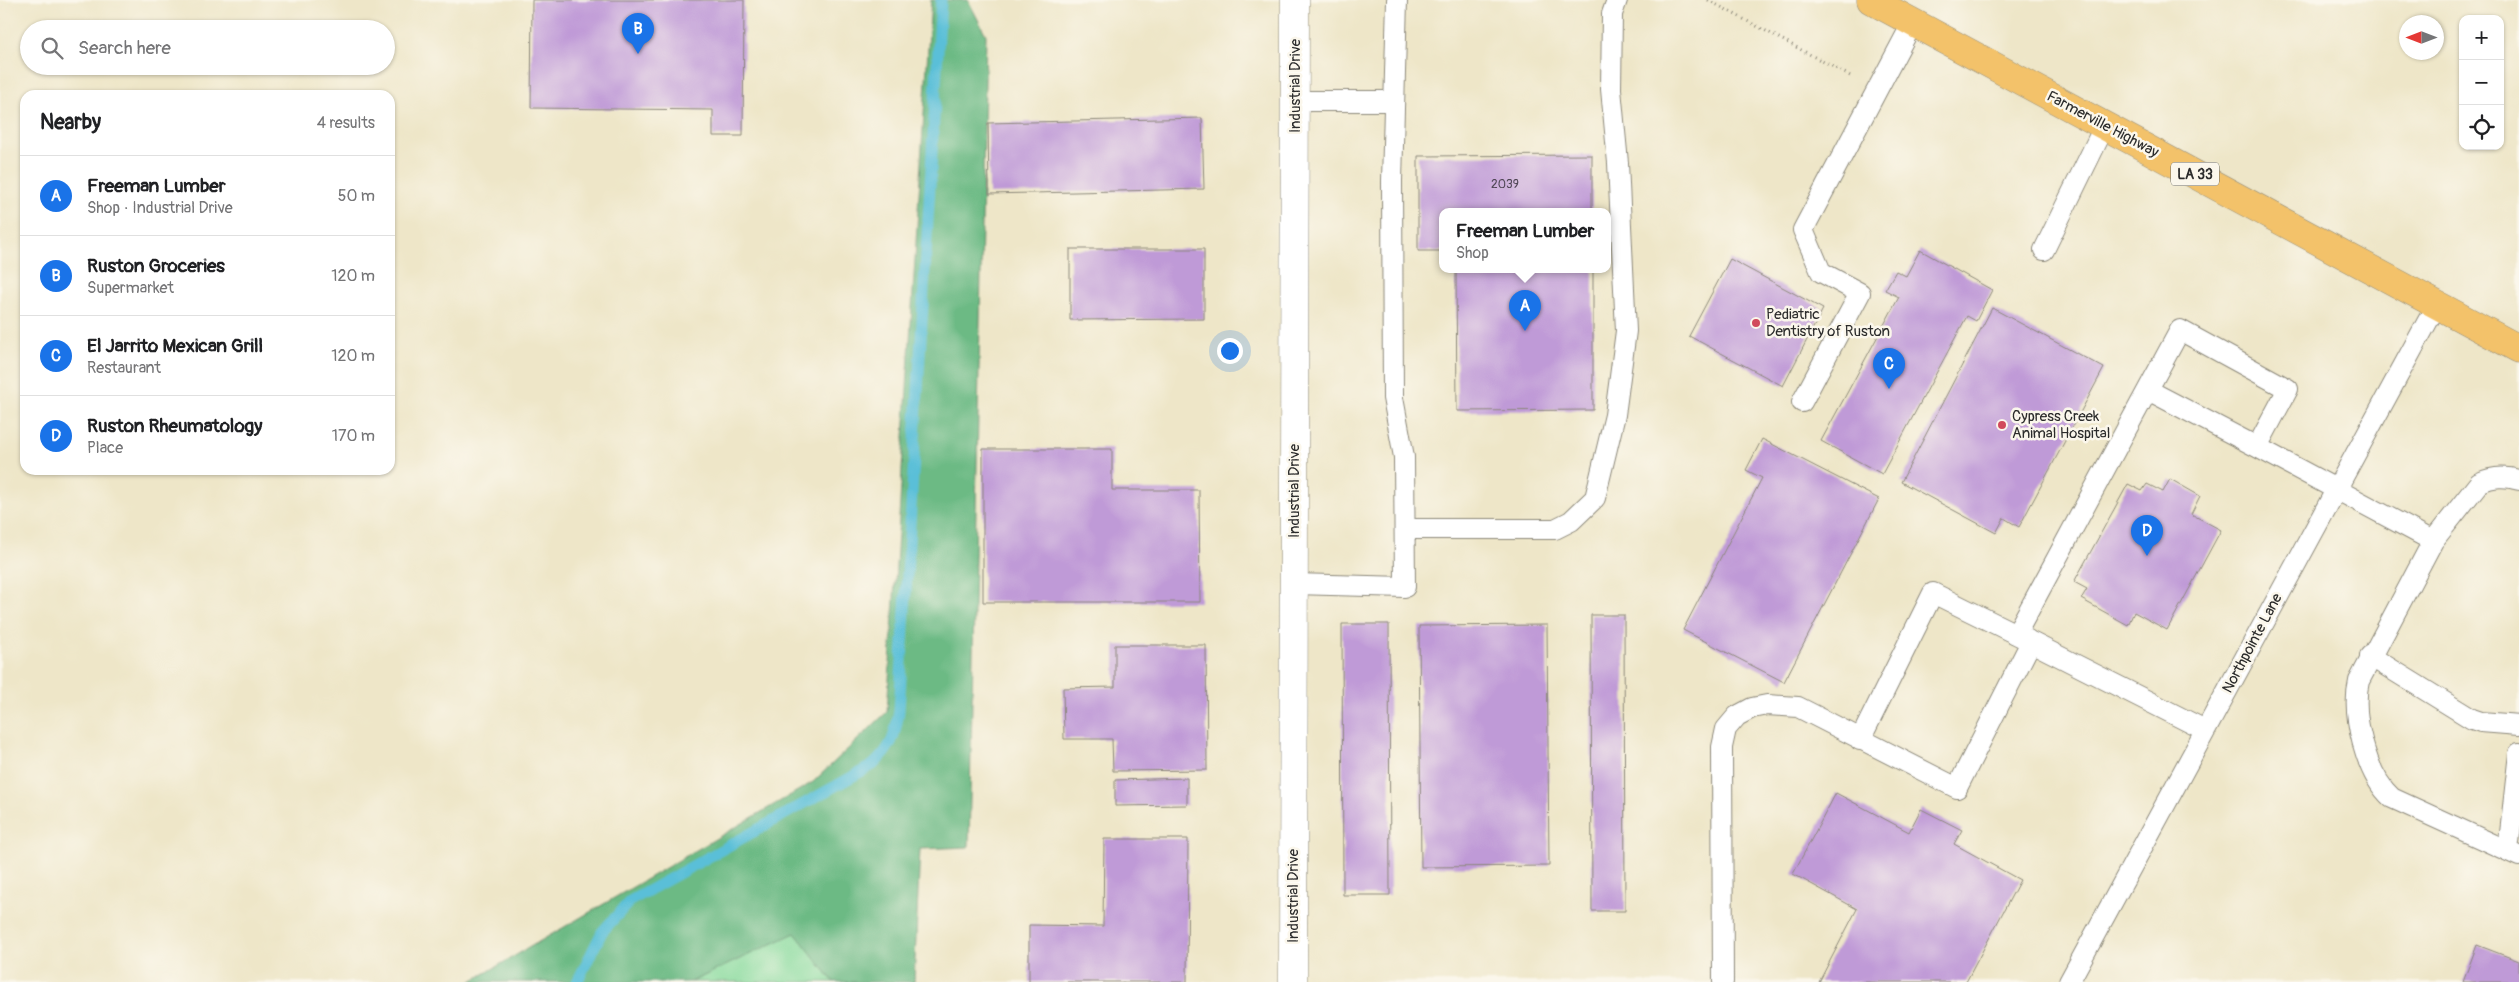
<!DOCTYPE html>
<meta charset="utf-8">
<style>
body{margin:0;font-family:Pangolin,sans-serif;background:#f2f2f2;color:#202124}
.controls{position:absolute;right:15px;top:15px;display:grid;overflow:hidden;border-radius:10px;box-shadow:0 1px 4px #0004}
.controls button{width:45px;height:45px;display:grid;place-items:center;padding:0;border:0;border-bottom:1px solid #e0e0e0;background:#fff;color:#202124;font:25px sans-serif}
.compass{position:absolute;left:2399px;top:15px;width:45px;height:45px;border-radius:50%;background:#fff;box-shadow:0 1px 4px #0004;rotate:270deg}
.you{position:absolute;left:1229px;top:350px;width:18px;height:18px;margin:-12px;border:4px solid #fff;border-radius:50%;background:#1a73e8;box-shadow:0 0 0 8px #1a73e833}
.badge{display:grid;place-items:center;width:32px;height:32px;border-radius:50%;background:#1a73e8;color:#fff;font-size:16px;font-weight:700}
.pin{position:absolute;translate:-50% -41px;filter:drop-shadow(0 1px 2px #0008)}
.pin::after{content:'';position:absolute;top:26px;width:18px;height:15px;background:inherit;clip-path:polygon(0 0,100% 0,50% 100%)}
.popup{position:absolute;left:1439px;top:208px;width:172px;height:65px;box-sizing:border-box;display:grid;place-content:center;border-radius:10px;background:#fff;filter:drop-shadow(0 1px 4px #0005);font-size:16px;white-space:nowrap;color:#757577}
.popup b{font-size:19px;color:#202124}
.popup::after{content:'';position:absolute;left:50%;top:100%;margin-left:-10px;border:10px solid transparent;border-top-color:#fff}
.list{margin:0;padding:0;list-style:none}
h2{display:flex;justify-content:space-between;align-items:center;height:65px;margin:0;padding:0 20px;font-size:21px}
h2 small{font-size:16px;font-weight:400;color:#757577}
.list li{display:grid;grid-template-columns:32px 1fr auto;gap:15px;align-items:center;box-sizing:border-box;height:80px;padding:0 20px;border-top:1px solid #e0e0e0}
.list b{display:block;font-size:19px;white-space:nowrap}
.list p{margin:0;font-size:16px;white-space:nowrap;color:#757577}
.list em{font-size:16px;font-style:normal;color:#757577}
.icon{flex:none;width:28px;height:28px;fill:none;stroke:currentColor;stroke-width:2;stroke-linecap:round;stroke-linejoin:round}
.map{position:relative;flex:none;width:2519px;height:982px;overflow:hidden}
.search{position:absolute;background:#fff;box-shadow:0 1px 4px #0004;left:20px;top:20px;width:375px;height:55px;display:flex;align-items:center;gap:12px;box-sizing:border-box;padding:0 18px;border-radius:28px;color:#757577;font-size:19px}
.panel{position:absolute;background:#fff;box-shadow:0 1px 4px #0004;left:20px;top:90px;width:375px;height:385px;border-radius:15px}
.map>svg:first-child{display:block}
</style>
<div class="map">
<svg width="2519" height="982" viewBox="0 0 2519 982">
<rect width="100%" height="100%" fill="#fbf7ec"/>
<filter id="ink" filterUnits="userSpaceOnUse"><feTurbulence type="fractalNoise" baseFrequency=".02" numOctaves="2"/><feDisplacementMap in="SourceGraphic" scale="10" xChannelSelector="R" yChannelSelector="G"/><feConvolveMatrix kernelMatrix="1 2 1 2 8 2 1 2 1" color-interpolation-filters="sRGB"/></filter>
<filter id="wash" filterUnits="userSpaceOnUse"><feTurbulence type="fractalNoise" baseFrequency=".0096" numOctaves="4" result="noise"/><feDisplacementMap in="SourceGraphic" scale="20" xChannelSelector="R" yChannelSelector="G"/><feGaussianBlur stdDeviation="1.12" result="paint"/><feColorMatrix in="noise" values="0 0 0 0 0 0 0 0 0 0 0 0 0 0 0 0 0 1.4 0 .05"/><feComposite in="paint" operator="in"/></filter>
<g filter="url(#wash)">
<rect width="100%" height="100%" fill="#eee6c8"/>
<path fill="#86da9c" stroke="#588264" d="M795,932L834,982H691Z"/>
<path fill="#6cba84" stroke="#4c7258" d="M931,0H968L986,35L969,847L920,849L914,982H834L795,933L691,982H470L813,782L887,712Z"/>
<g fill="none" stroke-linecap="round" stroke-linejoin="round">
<path stroke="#5abfd8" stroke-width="11" d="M577,982L602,932L630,901L873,765C892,747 895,737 899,711L941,0"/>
</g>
<g id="blocks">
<path fill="#bf9ad7" d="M532,0H744L743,136H713V110L531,108Z
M1202,118L1204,189L989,194L988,123Z
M1592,155V212H1442V251H1418V156Z
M1070,249H1204V319L1070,320Z
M1920,250L1992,290L1976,321L1967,316L1882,474L1821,441L1899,297L1885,290L1896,271L1906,276Z
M1730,259L1823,309L1783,386L1689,336Z
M1456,270H1593V410L1457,411Z
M1992,308L2104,368L2019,527L2004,518L1996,533L1901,482Z
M1762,439L1879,499L1784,682L1683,630L1762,478L1746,470Z
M983,449H1112V490H1199L1200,602H983Z
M2170,479L2200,496L2191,514L2221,530L2167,630L2134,612L2128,625L2081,599L2087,589L2074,582L2128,484L2142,491L2147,484L2163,492Z
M1591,615H1624L1625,911H1592Z
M1342,624H1389L1390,895H1343Z
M1547,625L1549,866L1421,867L1419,626Z
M1115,645H1206L1207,770L1113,771L1112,739H1064L1063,688L1115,687Z
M1187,778V805L1115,806V780Z
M1836,793L1909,832L1921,809L1962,830L1954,844L2020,880L1966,982H1819L1857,909L1793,874Z
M1104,839H1188L1187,982H1029V925L1103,926Z
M2477,945L2519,961V982H2463Z"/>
</g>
</g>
<g filter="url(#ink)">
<use href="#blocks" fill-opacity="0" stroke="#8c887a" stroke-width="1"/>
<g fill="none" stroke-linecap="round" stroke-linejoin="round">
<defs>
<path id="service" d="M1295,101H1394
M2044,250L2105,125
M2148,390L2257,447
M1802,402L1860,293L1821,272L1803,230L1913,22
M1405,529H1555L1571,521L1595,498L1615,415L1626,331L1618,163L1611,89L1612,14L1617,0
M2433,541L2479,483C2493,476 2505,476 2519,480
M1294,584L1405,587L1404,457L1393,398L1392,181L1397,0
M2016,634L2180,330L2288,389L2257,447L2433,541L2359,681C2351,714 2366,775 2392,798L2519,856
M2370,656L2472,719L2481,722L2519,725
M1860,740L1933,593L2028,640
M2508,851L2519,753
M1723,982L1722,747L1726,729L1737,716L1752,708L1767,705L1798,707L1957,788L2031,642L2205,730
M2069,982L2437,304"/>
<path id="minor" d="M1293,982L1295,0"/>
<path id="primary" d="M1871,0L2519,349"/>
</defs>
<use href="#service" stroke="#8c887a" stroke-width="22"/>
<use href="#minor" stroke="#8c887a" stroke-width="29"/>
<use href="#primary" stroke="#8c887a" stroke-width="29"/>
<path stroke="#8c887a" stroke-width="3" stroke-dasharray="1 4" stroke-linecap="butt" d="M1708,0L1852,77"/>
<use href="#service" stroke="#fff" stroke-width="20"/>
<use href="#minor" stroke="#fff" stroke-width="28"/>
<use href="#primary" stroke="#f3c26a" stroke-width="28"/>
</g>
</g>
<g fill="#d1495b" stroke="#fbf7ec" stroke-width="2">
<circle cx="1756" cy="323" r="5"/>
<circle cx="2002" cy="425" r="5"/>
</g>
<g text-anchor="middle" stroke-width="5" stroke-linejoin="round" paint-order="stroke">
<g font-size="12" fill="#504756">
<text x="1505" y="188">2039</text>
</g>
<rect fill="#fbf7ec" stroke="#696865" stroke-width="1" x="2171" y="162.5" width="48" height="23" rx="4"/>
<g font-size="14" font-weight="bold" fill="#2b2b2b">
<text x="2195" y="179">LA 33</text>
</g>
<g font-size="15" fill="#2b2b2b" stroke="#fbf7ec">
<text transform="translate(1295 86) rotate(-90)" y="5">Industrial Drive</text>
<text transform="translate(2103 124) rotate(28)" y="5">Farmerville Highway</text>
<text transform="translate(1294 491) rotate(-90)" y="5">Industrial Drive</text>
<text transform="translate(2252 643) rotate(-62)" y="5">Northpointe Lane</text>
<text transform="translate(1293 896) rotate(-90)" y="5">Industrial Drive</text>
</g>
<g font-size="15" fill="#2b2b2b" stroke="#fbf7ec" text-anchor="start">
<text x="1766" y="319">Pediatric<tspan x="1766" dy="17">Dentistry of Ruston</tspan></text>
<text x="2012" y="421">Cypress Creek<tspan x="2012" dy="17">Animal Hospital</tspan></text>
</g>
</g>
</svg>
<div class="controls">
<button>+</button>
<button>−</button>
<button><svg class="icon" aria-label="locate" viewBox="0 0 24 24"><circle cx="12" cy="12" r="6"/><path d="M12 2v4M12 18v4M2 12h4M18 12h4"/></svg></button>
</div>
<svg class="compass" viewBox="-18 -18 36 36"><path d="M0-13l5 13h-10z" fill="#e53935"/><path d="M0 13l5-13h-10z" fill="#757577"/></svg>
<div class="you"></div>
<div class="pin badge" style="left:1525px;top:331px">A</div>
<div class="popup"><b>Freeman Lumber</b>Shop</div>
<div class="pin badge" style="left:638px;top:54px">B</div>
<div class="pin badge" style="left:1889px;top:389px">C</div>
<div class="pin badge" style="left:2147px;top:556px">D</div>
<div class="search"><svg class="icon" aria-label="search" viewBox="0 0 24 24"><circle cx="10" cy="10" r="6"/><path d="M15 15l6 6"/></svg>Search here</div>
<section class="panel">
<h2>Nearby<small>4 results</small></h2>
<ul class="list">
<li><span class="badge">A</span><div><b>Freeman Lumber</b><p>Shop · Industrial Drive</p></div><em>50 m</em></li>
<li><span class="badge">B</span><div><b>Ruston Groceries</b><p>Supermarket</p></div><em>120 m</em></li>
<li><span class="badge">C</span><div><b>El Jarrito Mexican Grill</b><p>Restaurant</p></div><em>120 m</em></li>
<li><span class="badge">D</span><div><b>Ruston Rheumatology</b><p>Place</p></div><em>170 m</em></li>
</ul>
</section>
</div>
